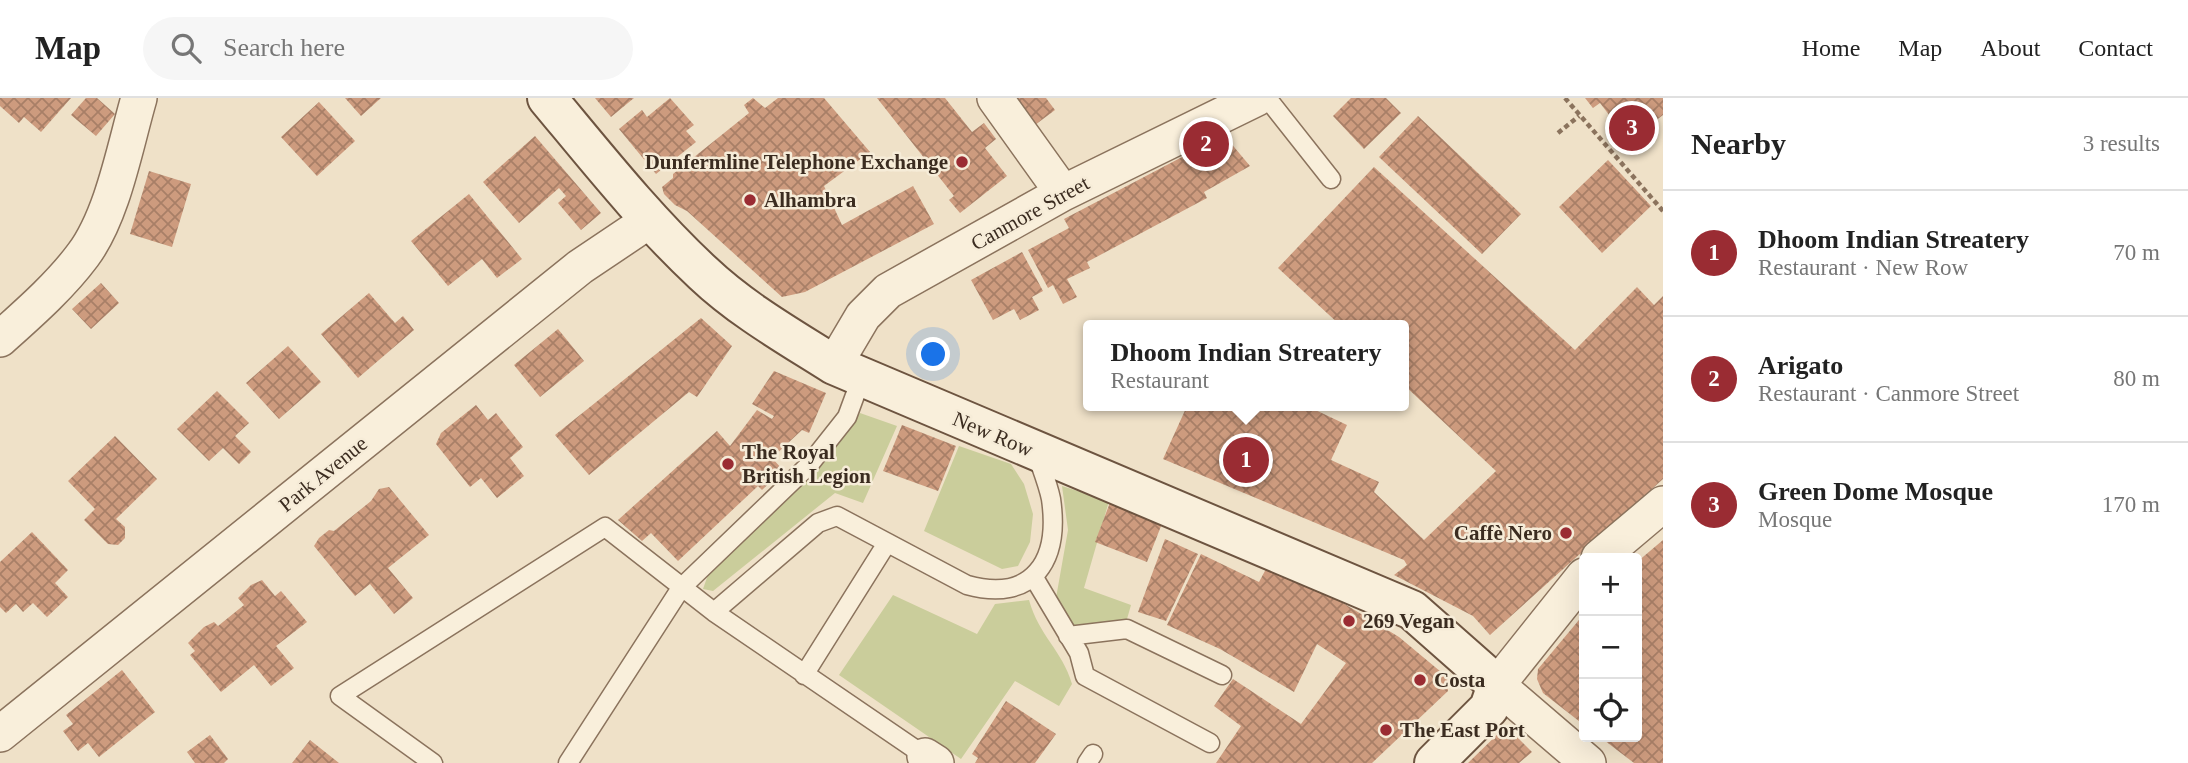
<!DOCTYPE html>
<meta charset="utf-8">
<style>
body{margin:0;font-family:Georgia,serif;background:#f6f6f6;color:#222}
.controls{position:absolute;right:21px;bottom:21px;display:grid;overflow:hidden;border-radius:7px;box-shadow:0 7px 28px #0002}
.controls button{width:63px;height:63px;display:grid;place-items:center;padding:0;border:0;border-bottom:2px solid #e0e0e0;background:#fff;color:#222;font:35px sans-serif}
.you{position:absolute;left:934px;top:257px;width:24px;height:24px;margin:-18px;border:5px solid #fff;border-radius:50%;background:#1a73e8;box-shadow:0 0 0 10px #1a73e833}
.badge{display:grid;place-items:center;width:46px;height:46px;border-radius:50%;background:#9a2c33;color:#fff;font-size:23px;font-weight:700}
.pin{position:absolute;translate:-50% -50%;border:4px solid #fff;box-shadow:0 2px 7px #0006}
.popup{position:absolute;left:1083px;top:222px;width:326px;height:91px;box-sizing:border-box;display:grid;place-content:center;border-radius:7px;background:#fff;filter:drop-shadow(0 2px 5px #0005);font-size:23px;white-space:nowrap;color:#767676}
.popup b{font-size:26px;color:#222}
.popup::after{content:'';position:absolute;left:50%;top:100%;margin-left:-14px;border:14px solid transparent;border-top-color:#fff}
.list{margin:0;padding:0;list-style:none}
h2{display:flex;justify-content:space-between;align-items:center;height:91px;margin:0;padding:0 28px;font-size:30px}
h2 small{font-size:23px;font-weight:400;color:#767676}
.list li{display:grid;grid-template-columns:46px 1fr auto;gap:21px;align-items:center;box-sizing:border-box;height:126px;padding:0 28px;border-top:2px solid #e0e0e0}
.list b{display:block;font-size:26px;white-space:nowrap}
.list p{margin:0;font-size:23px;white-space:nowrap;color:#767676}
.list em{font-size:23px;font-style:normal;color:#767676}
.icon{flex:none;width:38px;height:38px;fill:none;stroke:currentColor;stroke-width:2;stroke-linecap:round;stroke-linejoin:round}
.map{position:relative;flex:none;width:1663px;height:665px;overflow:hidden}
header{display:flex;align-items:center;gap:42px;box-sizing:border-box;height:98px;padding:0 35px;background:#fff;border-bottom:2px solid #e0e0e0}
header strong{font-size:33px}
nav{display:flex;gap:38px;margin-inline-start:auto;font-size:24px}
.search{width:490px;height:63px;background:#f6f6f6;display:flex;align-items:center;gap:18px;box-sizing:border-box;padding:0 24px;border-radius:38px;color:#767676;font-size:26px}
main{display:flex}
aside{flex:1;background:#fff}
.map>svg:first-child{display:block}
</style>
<header>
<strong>Map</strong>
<div class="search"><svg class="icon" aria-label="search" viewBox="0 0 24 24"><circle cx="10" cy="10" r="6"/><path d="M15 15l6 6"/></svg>Search here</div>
<nav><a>Home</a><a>Map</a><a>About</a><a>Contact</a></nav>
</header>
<main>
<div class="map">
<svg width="1663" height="665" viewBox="0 0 1663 665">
<defs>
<pattern id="building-cross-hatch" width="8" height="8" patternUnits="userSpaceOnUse" patternTransform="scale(1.75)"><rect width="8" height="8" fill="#cd9b7e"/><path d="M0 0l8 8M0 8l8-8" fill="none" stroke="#a87f67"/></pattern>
</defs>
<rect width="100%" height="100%" fill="#efe1c8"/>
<path fill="#cacd9b" d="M860,315L897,328L863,405L835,395L713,493L703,491L709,474L818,371Z
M959,348L1011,366L1024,386L1033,416L1030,444L1018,468L1002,471L924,433Z
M1062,388L1109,403L1084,490L1131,507L1127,521C1111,529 1088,530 1072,528L1056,500L1068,432Z
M893,497L977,536L995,506L1029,502C1039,538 1062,552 1072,586L1059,608L1015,583L961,661L839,577Z"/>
<path fill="url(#building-cross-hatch)" d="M0,0H71L41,34L24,19L19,25L0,8Z
M86,0H97L115,16L96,38L71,17Z
M345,0H381L361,18Z
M595,0H634L611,19Z
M670,0L694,27L686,33L696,44L656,76L619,31L642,12L647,19Z
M753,0L765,10L778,0H824L870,54L824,88L842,127L913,88L934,126L805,194L782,199L687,113L675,107L664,96L662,89L673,80V76L749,15L744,7Z
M877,0H945L972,34L984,25L996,41L985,50L1007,78L960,115L949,102L954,98Z
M1009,0H1046L1055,12L1031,30Z
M1351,0H1386L1401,15L1364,51L1333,18Z
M1585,0H1663V17L1629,43L1600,5L1593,10Z
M319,4L355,43L317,78L281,39Z
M1418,18L1521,116L1482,156L1379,59Z
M1224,37L1250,68L1204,94L1207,100L1087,164L1090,170L1067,181L1077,199L1063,206L1053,187L1048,190L1028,152L1069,130L1064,121Z
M535,38L601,115L581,132L558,105L566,98L559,90L519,125L483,84Z
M1608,62L1651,108L1602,155L1559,109Z
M1374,69L1575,252L1637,189L1654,207L1663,198V381L1490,537L1473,518L1394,477L1407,467L1404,462L1163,361L1187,308H1307L1347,327L1331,362L1379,384L1374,394L1424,442L1496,373L1404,287V227H1340L1278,170Z
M149,73L191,86L172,149L130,136Z
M469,96L522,161L497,180L482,161L448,188L411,143Z
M1022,154L1043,193L1032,199L1039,212L1020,222L1014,211L993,222L971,182Z
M101,185L119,205L91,231L72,211Z
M369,195L395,225L403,218L414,232L358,280L321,236Z
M701,220L732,248L697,299L689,294L589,377L555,337Z
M558,231L584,263L540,299L514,267Z
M288,248L321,284L279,321L246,285Z
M774,273L826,295L809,335L802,332L772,360L783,372L762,392L758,388L678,463L651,435L642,443L618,422L717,333L730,348L757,312L772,321L774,318L752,306Z
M217,293L249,325L235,338L251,354L239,366L223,350L209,363L177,331Z
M476,307L488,322L496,315L523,349L510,360L524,378L497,400L481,380L470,389L436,346L441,335Z
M902,327L956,348L938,393L883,373Z
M115,338L157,381L116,421L125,429V440L118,447L108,446L84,422L95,411L68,383Z
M389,389L429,437L388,470L413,500L394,516L370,486L355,498L314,448L319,440L329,432L334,433L371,403L379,391Z
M1111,402L1163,423L1147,464L1095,444Z
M32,434L68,472L55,485L68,499L47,519L33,505L23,514L16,506L6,515L0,509V464Z
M1165,441L1198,456L1166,523L1138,514Z
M1663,442V665H1634L1600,639H1637V464Z
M1201,456L1259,484L1266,471L1338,502L1399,539L1447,579L1448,593L1372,665H1216L1241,628L1214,608L1233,581L1301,626L1346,565L1317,546L1294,594L1220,551L1167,527Z
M262,482L275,498L281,493L307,524L276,548L294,570L271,588L254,567L221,594L190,557L195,553L188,545L204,529L214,524L218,528L244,507L238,500L251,487Z
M1584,516V627L1543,595L1537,581L1538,571Z
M122,572L155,614L99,659L88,645L78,653L63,633L73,626L66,617Z
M1006,603L1056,636L1035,665H975L978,660L972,656Z
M1506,628L1532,654L1519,665H1468Z
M210,637L228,661L224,665H195L187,654Z
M310,642L339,665H292Z"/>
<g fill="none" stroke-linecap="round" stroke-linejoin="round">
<defs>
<path id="lane" d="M1267,0L1331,81
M1033,478L1079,555L1085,578L1210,645
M714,514L818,425L837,418L967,487C1033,505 1060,463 1051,401C1048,386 1041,369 1036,354
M1068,538L1127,531L1222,577
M804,577L887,445
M433,665L340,598L605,429L714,514L925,658
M568,665L681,490L809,367L847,319L861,281
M1087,665L1093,656"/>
<path id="street" d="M995,0L1063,95
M0,241C29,215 60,188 83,157C113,117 125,48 139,0
M834,267L863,218L888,193L1063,95L1257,0
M1599,460L1663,406
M1584,478L1497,587L1588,665
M0,636L580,169L650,122
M925,658L936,665"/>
<path id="secondary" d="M547,0C597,60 646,122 703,175C742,212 790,239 834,267L1412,512L1497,587L1489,610L1434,665"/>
</defs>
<use href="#lane" stroke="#8b735d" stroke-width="21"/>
<use href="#street" stroke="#8b735d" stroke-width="38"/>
<use href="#secondary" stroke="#6d5440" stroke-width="42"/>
<path stroke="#8b735d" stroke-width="4.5" stroke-dasharray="5 3.5" stroke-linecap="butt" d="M1565,0L1663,113
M1558,35L1579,18"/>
<use href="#lane" stroke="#f9efdb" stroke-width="18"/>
<use href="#street" stroke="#f9efdb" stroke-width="35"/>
<use href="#secondary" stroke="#f9efdb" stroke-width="38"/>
</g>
<g fill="#9a2c33" stroke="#f6ecd8" stroke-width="2.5">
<circle cx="962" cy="64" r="7"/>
<circle cx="750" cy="102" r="7"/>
<circle cx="728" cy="366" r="7"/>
<circle cx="1566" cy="435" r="7"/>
<circle cx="1349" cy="523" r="7"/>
<circle cx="1420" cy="582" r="7"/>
<circle cx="1386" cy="632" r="7"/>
</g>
<g text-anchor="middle" stroke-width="5" stroke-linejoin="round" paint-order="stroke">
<g font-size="21" font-weight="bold" fill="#3b2c20" stroke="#f6ecd8" text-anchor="start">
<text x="948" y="71" text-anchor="end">Dunfermline Telephone Exchange</text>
<text x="764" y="109">Alhambra</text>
<text x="742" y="361">The Royal<tspan x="742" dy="24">British Legion</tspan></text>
<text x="1552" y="442" text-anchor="end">Caffè Nero</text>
<text x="1363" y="530">269 Vegan</text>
<text x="1434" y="589">Costa</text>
<text x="1400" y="639">The East Port</text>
</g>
<g font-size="21" fill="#3b2c20" stroke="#f6ecd8">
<text transform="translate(1030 115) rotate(-29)" y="7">Canmore Street</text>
<text transform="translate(993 336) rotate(23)" y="7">New Row</text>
<text transform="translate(323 376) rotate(-39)" y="7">Park Avenue</text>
</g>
</g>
</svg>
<div class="controls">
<button>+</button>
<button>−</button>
<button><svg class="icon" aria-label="locate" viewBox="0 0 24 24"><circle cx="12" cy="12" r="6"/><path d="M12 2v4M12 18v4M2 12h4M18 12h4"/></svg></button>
</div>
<div class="you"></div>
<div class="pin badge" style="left:1246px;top:362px">1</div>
<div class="popup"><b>Dhoom Indian Streatery</b>Restaurant</div>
<div class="pin badge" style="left:1206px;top:46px">2</div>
<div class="pin badge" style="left:1632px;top:30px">3</div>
</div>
<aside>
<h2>Nearby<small>3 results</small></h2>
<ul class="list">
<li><span class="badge">1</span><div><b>Dhoom Indian Streatery</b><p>Restaurant · New Row</p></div><em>70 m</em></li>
<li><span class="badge">2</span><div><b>Arigato</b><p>Restaurant · Canmore Street</p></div><em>80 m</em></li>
<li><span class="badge">3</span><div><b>Green Dome Mosque</b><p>Mosque</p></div><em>170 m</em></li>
</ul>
</aside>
</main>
